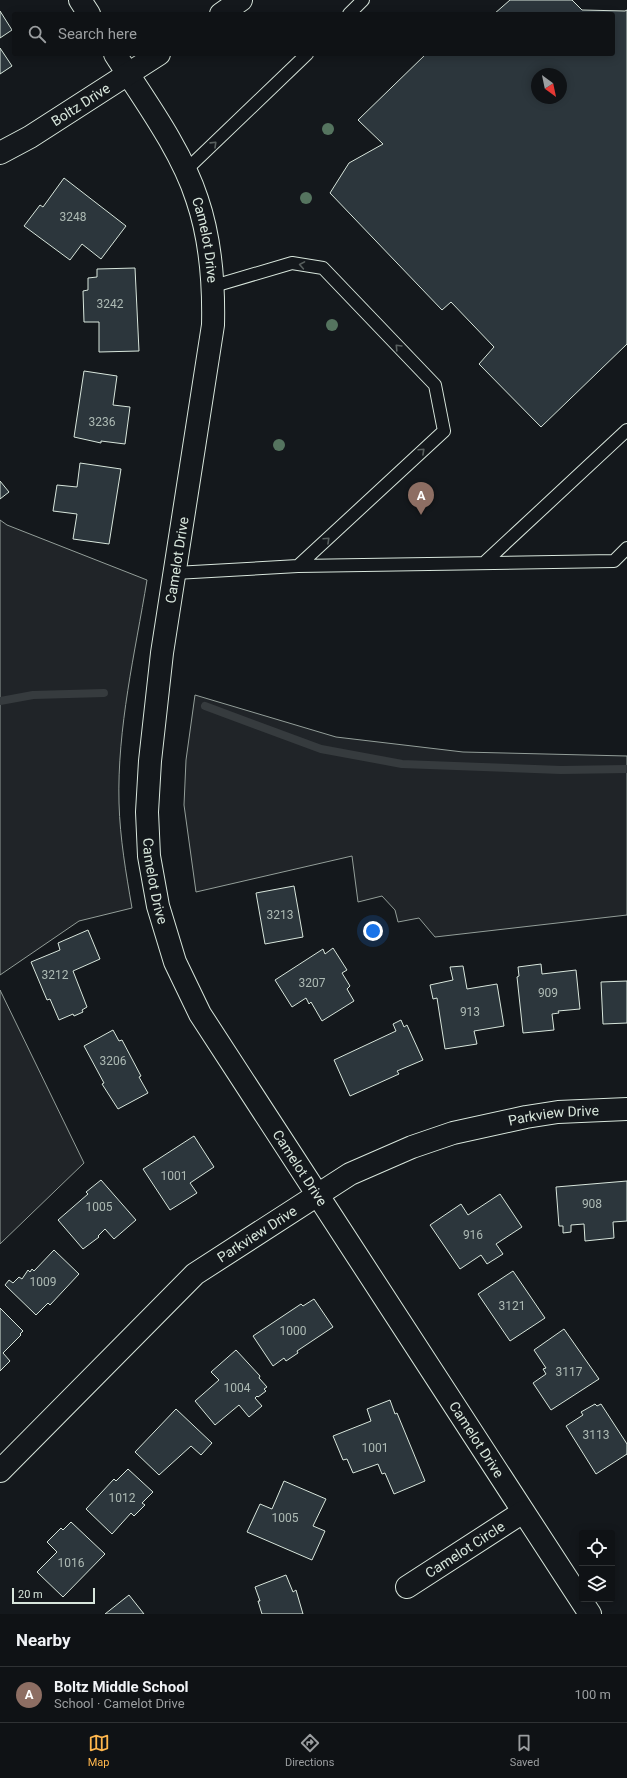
<!DOCTYPE html>
<meta charset="utf-8">
<style>
body{margin:0;font-family:Roboto,sans-serif;background:#181b1e;color:#f1f3f6}
.controls{position:absolute;right:12px;bottom:12px;display:grid;overflow:hidden;border-radius:4px;box-shadow:0 2px 10px #0003}
.controls button{width:36px;height:36px;display:grid;place-items:center;padding:0;border:0;border-bottom:1px solid #2f3234;background:#0f1215;color:#f1f3f6;font:20px sans-serif}
.compass{position:absolute;left:531px;top:68px;width:36px;height:36px;border-radius:50%;background:#0f1215;box-shadow:0 2px 10px #0003;rotate:147deg}
.scale{position:absolute;left:12px;bottom:10px;width:83px;box-sizing:border-box;padding-left:4px;border:2px solid #d8e6dc;border-top:0;font-size:11px;line-height:14px;white-space:nowrap;color:#d8e6dc;-webkit-text-stroke:3px #14181c;paint-order:stroke}
.you{position:absolute;left:373px;top:931px;width:14px;height:14px;margin:-10px;border:3px solid #fff;border-radius:50%;background:#1a73e8;box-shadow:0 0 0 6px #1a73e833}
.badge{display:grid;place-items:center;width:26px;height:26px;border-radius:50%;background:#ffb74d;color:#fff;font-size:13px;font-weight:700}
.pin{position:absolute;translate:-50% -33px;filter:drop-shadow(0 1px 2px #0008)}
.pin::after{content:'';position:absolute;top:21px;width:14px;height:12px;background:inherit;clip-path:polygon(0 0,100% 0,50% 100%)}
.list{margin:0;padding:0;list-style:none}
h2{display:flex;justify-content:space-between;align-items:center;height:52px;margin:0;padding:0 16px;font-size:17px}
h2 small{font-size:13px;font-weight:400;color:#9b9ea0}
.list li{display:grid;grid-template-columns:26px 1fr auto;gap:12px;align-items:center;box-sizing:border-box;height:56px;padding:0 16px;border-top:1px solid #2f3234}
.list b{display:block;font-size:15px;white-space:nowrap}
.list p{margin:0;font-size:13px;white-space:nowrap;color:#9b9ea0}
.list em{font-size:13px;font-style:normal;color:#9b9ea0}
.icon{flex:none;width:22px;height:22px;fill:none;stroke:currentColor;stroke-width:2;stroke-linecap:round;stroke-linejoin:round}
.map{position:relative;flex:none;width:627px;height:1614px;overflow:hidden}
.search{position:absolute;background:#0f1215;box-shadow:0 2px 10px #0003;left:12px;right:12px;top:12px;height:44px;display:flex;align-items:center;gap:10px;box-sizing:border-box;padding:0 14px;border-radius:4px;color:#9b9ea0;font-size:15px}
.sheet{height:108px;background:#0f1215}
nav{display:flex;justify-content:space-around;align-items:center;box-sizing:border-box;height:56px;border-top:1px solid #2f3234;background:#0f1215;font-size:11px;color:#9b9ea0}
nav a{display:grid;justify-items:center;gap:2px}
nav .on{color:#ffb74d}
.map>svg:first-child{display:block}
</style>
<div class="map">
<svg width="627" height="1614" viewBox="0 0 627 1614">
<rect width="100%" height="100%" fill="#14181c"/>
<path fill="#202428" stroke="#939e99" d="M0,520L7,525L147,580C135,653 117,728 119,803C120,839 126,873 132,908L79,921L0,975Z
M195,695L336,737L463,752L627,756V915L435,937L419,918L398,922L395,910L382,896L358,902L352,856L196,892L184,805L186,760Z
M0,990L84,1163L0,1244Z"/>
<g fill="none" stroke-linecap="round" stroke-linejoin="round">
<path stroke="#363b3e" stroke-width="8" d="M0,701L33,695L104,693
M205,706L321,749L402,764L561,770L627,769"/>
</g>
<path fill="#2c363c" stroke="#d8e6dc" fill-rule="evenodd" d="M510,0H572L582,10L625,11L627,10V344L541,427L479,364L494,347L451,302L442,310L330,193L349,163L383,144L358,120L426,54H613V14H494ZM537,74H561V98H537Z
M0,11L12,30L0,38Z
M0,48L12,66L0,74Z
M64,178L126,226L101,259L82,244L70,260L24,226L40,205L43,207Z
M135,268L139,351L99,352V322H84L83,291L88,290V278L97,277V269Z
M84,371L117,376L113,405L130,407L125,444L101,441V443L74,437Z
M80,463L121,469L109,544L73,539L77,514L53,511L57,485L77,487Z
M0,481L9,492L0,499Z
M294,886L303,937L265,944L256,893Z
M88,930L100,959L73,971L87,1007L82,1010L83,1012L74,1016L73,1014L59,1020L50,999L47,1000L31,962L60,950L58,943Z
M333,948L347,970L342,973L350,986L347,989L354,1001L322,1021L311,1002L309,1004L306,998L292,1007L275,980L323,949L325,954Z
M541,964L542,974L576,970L580,1009L558,1011L559,1013L552,1014L554,1030L523,1033L517,977L519,976L518,967Z
M463,966L467,989L497,984L504,1026L474,1031L477,1044L445,1049L437,998L433,999L430,985L453,980L450,967Z
M627,981V1023L603,1024L601,982Z
M401,1020L404,1027L407,1025L423,1060L397,1071L399,1074L350,1096L334,1060L396,1031L393,1024Z
M113,1030L119,1041L122,1040L141,1076L139,1077L148,1093L118,1109L102,1084L104,1083L84,1046Z
M194,1136L214,1167L190,1183L197,1193L170,1210L143,1169Z
M101,1180L136,1220L114,1239L105,1229L98,1236L99,1237L83,1249L58,1220L88,1194L86,1192Z
M627,1181V1221L613,1222L614,1238L585,1241L584,1224L571,1225V1232L563,1233V1226H559L556,1187Z
M500,1194L522,1227L496,1244L503,1254L487,1264L481,1255L460,1269L430,1225L461,1204L468,1215Z
M54,1250L79,1274L50,1305L48,1303L36,1315L5,1285L9,1280L13,1283L19,1277L22,1279L28,1270L30,1272L32,1269L34,1271Z
M513,1271L545,1318L510,1341L478,1294Z
M314,1299L333,1327L297,1351L298,1353L286,1361L284,1358L273,1366L253,1336L301,1304L303,1306Z
M0,1308L23,1331L20,1334L21,1335L3,1353L10,1361L0,1371Z
M564,1329L599,1379L551,1410L533,1383L546,1374L543,1369L546,1368L534,1350Z
M236,1350L260,1376L259,1378L267,1387L264,1389L266,1391L258,1397L257,1396L255,1398L262,1406L249,1417L239,1405L215,1425L195,1401L219,1380L211,1372Z
M390,1400L395,1414L397,1413L425,1481L394,1494L385,1473L382,1474L378,1464L353,1473L347,1459L343,1460L333,1436L371,1421L367,1409Z
M595,1404L597,1406L601,1404L627,1444V1454L596,1474L566,1426L583,1415L581,1412Z
M176,1409L212,1443L201,1455L191,1446L159,1475L135,1452Z
M128,1469L153,1492L142,1503L145,1505L134,1516L131,1513L112,1534L86,1509L114,1479L116,1481Z
M284,1481L326,1499L313,1526L325,1531L312,1560L247,1532L260,1504L272,1509Z
M71,1522L105,1554L63,1597L37,1572L57,1552L47,1542L61,1528L63,1530Z
M286,1575L293,1592L296,1590L303,1614H262L258,1601H260L255,1587Z
M129,1595L144,1614H105Z"/>
<g fill="none" stroke-linecap="round" stroke-linejoin="round">
<defs>
<path id="lane" d="M349,14L363,0
M185,171L307,54
M214,286L292,263L323,268L435,385L444,431L298,566
M484,563L627,430
M175,573L298,566L614,561L627,548"/>
<g id="street">
<path d="M80,0L89,14"/>
<path d="M221,14L241,0"/>
<path id="s1" d="M115,54C143,98 181,149 197,199C211,240 214,282 213,325L162,653L150,761L147,812L149,856L158,906L175,962L200,1014L590,1614"/>
<path id="s2" d="M0,153L30,137L159,54"/>
<path id="s3" d="M0,1471L195,1274L350,1174L412,1147L453,1133L526,1117L558,1112L627,1109"/>
<path id="s4" d="M407,1587L523,1512"/>
</g>
</defs>
<use href="#lane" stroke="#d8e6dc" stroke-width="14"/>
<use href="#street" stroke="#d8e6dc" stroke-width="24"/>
<use href="#lane" stroke="#14181c" stroke-width="12"/>
<use href="#street" stroke="#14181c" stroke-width="22"/>
</g>
<g fill="#55745f">
<circle cx="328" cy="129" r="6"/>
<circle cx="306" cy="198" r="6"/>
<circle cx="332" cy="325" r="6"/>
<circle cx="279" cy="445" r="6"/>
</g>
<defs><path id="oneway-chevron" d="M-2-3.5L2.5 0L-2 3.5" fill="none" stroke-width="1.6" stroke-linecap="round" stroke-linejoin="round"/></defs>
<g stroke="#59605f">
<use href="#oneway-chevron" transform="translate(214 144) rotate(-44)"/>
<use href="#oneway-chevron" transform="translate(302 265) rotate(-170)"/>
<use href="#oneway-chevron" transform="translate(398 347) rotate(-134)"/>
<use href="#oneway-chevron" transform="translate(422 451) rotate(-43)"/>
<use href="#oneway-chevron" transform="translate(327 540) rotate(-43)"/>
</g>
<g text-anchor="middle" stroke-width="3" stroke-linejoin="round" paint-order="stroke">
<g font-size="12" fill="#adbab4">
<text x="73" y="221">3248</text>
<text x="110" y="308">3242</text>
<text x="102" y="426">3236</text>
<text x="280" y="919">3213</text>
<text x="55" y="979">3212</text>
<text x="312" y="987">3207</text>
<text x="548" y="997">909</text>
<text x="470" y="1016">913</text>
<text x="113" y="1065">3206</text>
<text x="174" y="1180">1001</text>
<text x="592" y="1208">908</text>
<text x="99" y="1211">1005</text>
<text x="473" y="1239">916</text>
<text x="43" y="1286">1009</text>
<text x="512" y="1310">3121</text>
<text x="293" y="1335">1000</text>
<text x="569" y="1376">3117</text>
<text x="237" y="1392">1004</text>
<text x="596" y="1439">3113</text>
<text x="375" y="1452">1001</text>
<text x="122" y="1502">1012</text>
<text x="285" y="1522">1005</text>
<text x="71" y="1567">1016</text>
</g>
<g font-size="14" fill="#d8e6dc" stroke="#14181c">
<text dy="5" stroke="none"><textPath href="#s2" startOffset="94">Boltz Drive</textPath></text>
<text dy="5" stroke="none"><textPath href="#s1" startOffset="209">Camelot Drive</textPath></text>
<text transform="translate(177 560) rotate(-81)" y="5">Camelot Drive</text>
<text dy="5" stroke="none"><textPath href="#s1" startOffset="856">Camelot Drive</textPath></text>
<text dy="5" stroke="none"><textPath href="#s3" startOffset="675">Parkview Drive</textPath></text>
<text dy="5" stroke="none"><textPath href="#s1" startOffset="1181">Camelot Drive</textPath></text>
<text dy="5" stroke="none"><textPath href="#s3" startOffset="351">Parkview Drive</textPath></text>
<text dy="5" stroke="none"><textPath href="#s1" startOffset="1505">Camelot Drive</textPath></text>
<text dy="5" stroke="none"><textPath href="#s4" startOffset="69">Camelot Circle</textPath></text>
</g>
</g>
</svg>
<div class="controls">
<button><svg class="icon" aria-label="locate" viewBox="0 0 24 24"><circle cx="12" cy="12" r="6"/><path d="M12 2v4M12 18v4M2 12h4M18 12h4"/></svg></button>
<button><svg class="icon" aria-label="layers" viewBox="0 0 24 24"><path d="M12 4l9 5-9 5-9-5zM3 14l9 5 9-5"/></svg></button>
</div>
<svg class="compass" viewBox="-18 -18 36 36"><path d="M0-13l5 13h-10z" fill="#e53935"/><path d="M0 13l5-13h-10z" fill="#9b9ea0"/></svg>
<div class="scale">20 m</div>
<div class="you"></div>
<div class="pin badge" style="left:421px;top:515px;background:#8d6e63">A</div>
<div class="search"><svg class="icon" aria-label="search" viewBox="0 0 24 24"><circle cx="10" cy="10" r="6"/><path d="M15 15l6 6"/></svg>Search here</div>
</div>
<section class="sheet">
<h2>Nearby<small></small></h2>
<ul class="list">
<li><span class="badge" style="background:#8d6e63">A</span><div><b>Boltz Middle School</b><p>School · Camelot Drive</p></div><em>100 m</em></li>
</ul>
</section>
<nav>
<a class="on"><svg class="icon" aria-label="map" viewBox="0 0 24 24"><path d="M3 6l6-2 6 2 6-2v14l-6 2-6-2-6 2zM9 4v14M15 6v14"/></svg>Map</a>
<a><svg class="icon" aria-label="directions" viewBox="0 0 24 24"><path d="M12 3l9 9-9 9-9-9zM9 14v-3h6M13 9l2 2-2 2"/></svg>Directions</a>
<a><svg class="icon" aria-label="saved" viewBox="0 0 24 24"><path d="M7 4h10v16l-5-4-5 4z"/></svg>Saved</a>
</nav>
